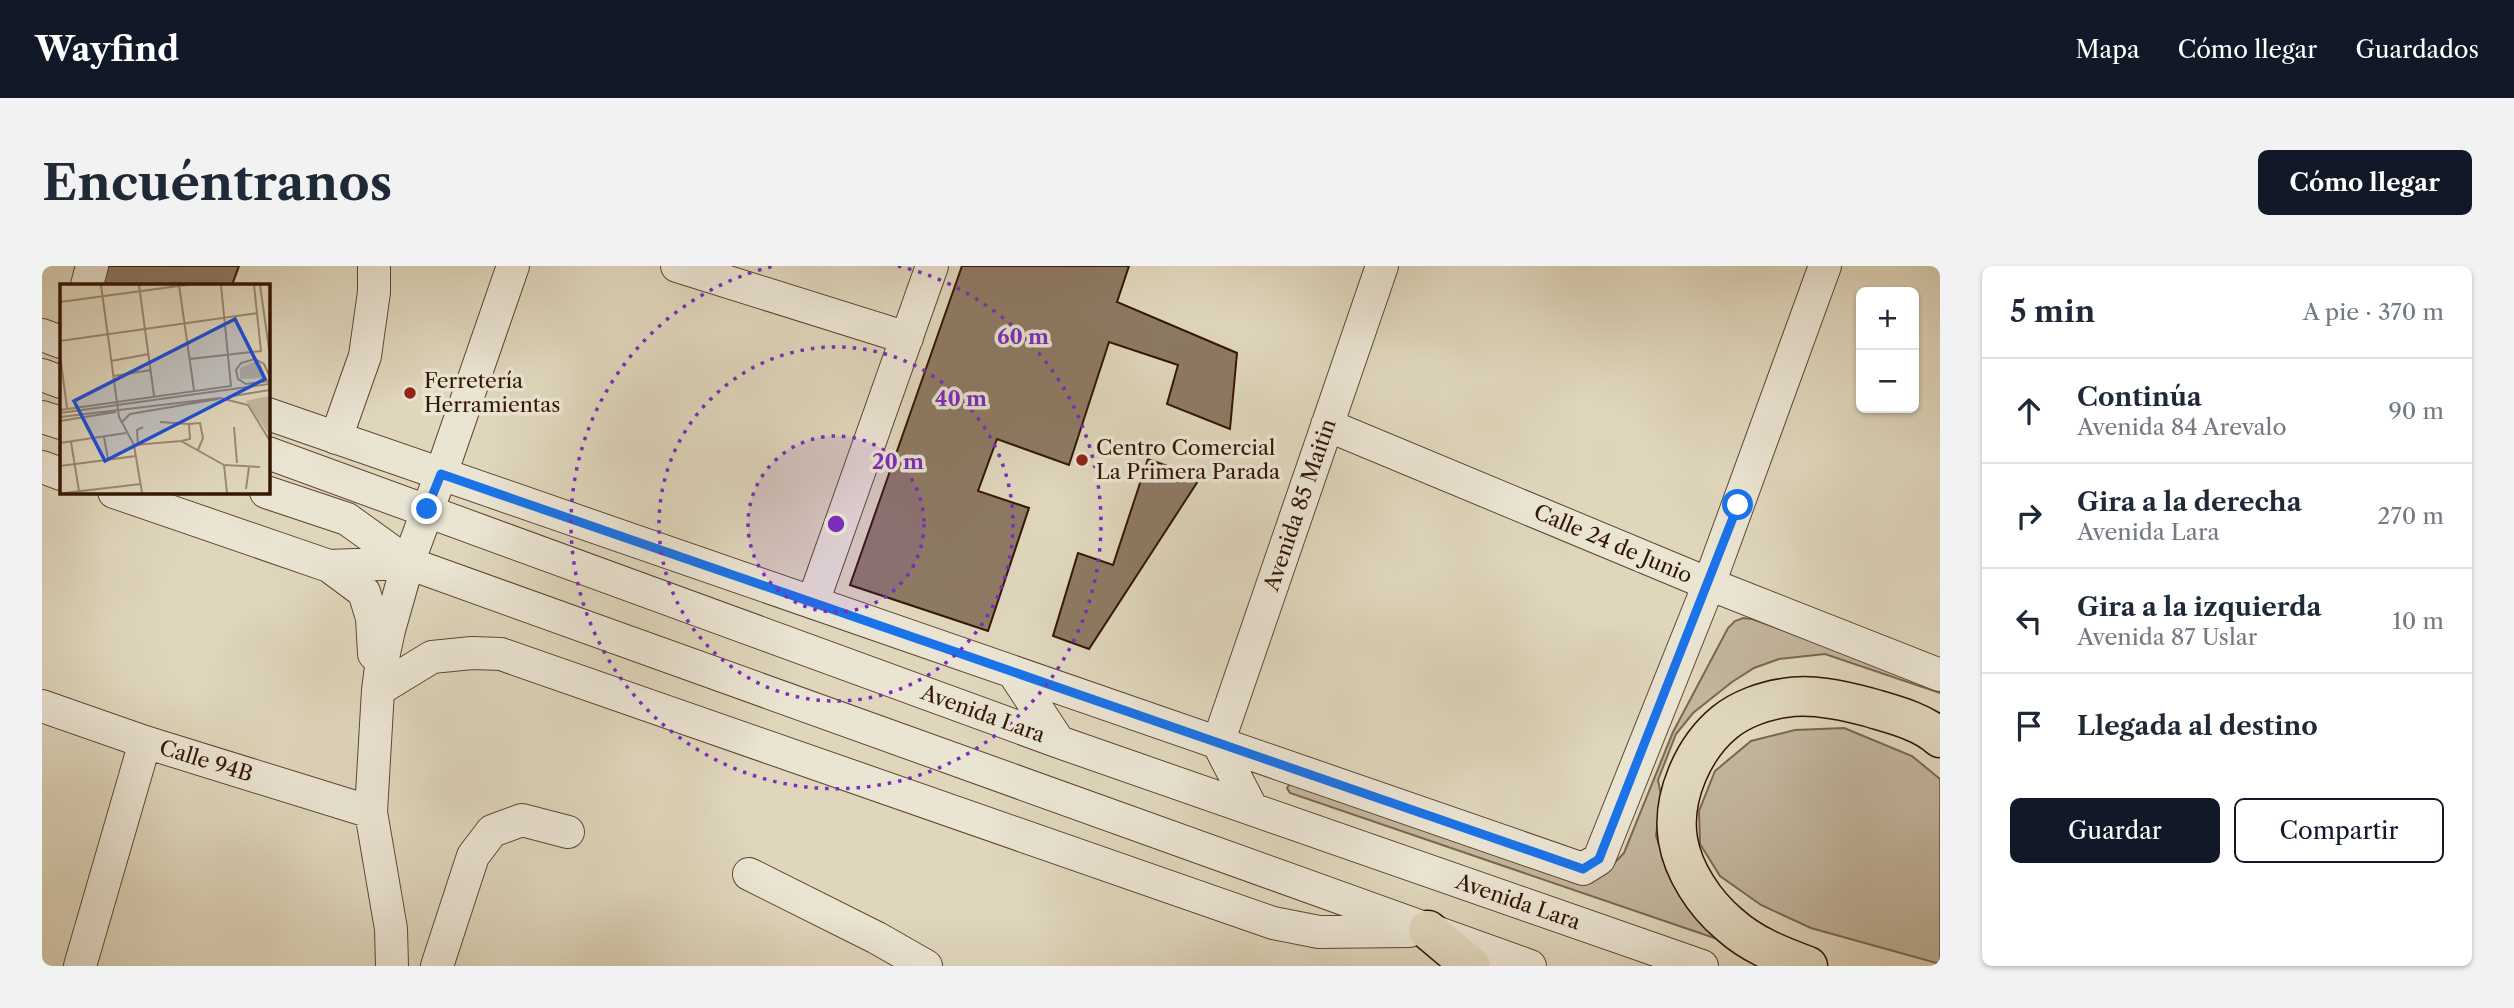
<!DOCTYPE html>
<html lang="es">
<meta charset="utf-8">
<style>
body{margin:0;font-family:"Libre Caslon Text",serif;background:#f2f2f3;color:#1f2937}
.controls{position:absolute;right:21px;top:21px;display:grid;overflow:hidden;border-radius:10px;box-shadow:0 2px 5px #0004}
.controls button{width:63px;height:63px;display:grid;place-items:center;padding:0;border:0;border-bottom:2px solid #e0e1e3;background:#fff;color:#1f2937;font:35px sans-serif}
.stop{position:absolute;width:21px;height:21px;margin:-16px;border:5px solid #1a73e8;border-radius:50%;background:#fff}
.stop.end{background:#1a73e8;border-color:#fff;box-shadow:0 2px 7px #0008}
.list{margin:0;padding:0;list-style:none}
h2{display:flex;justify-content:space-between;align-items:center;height:91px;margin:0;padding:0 28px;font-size:30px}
h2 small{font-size:23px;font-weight:400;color:#747a83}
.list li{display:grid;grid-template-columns:46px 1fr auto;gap:21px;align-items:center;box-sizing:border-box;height:105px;padding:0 28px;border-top:2px solid #e0e1e3}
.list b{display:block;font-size:26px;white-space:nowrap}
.list p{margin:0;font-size:23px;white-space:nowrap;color:#747a83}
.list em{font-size:23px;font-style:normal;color:#747a83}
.actions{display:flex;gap:14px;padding:21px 28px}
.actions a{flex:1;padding:16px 0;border:2px solid #111827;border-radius:10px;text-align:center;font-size:24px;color:#111827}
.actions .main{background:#111827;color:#fff}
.icon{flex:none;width:38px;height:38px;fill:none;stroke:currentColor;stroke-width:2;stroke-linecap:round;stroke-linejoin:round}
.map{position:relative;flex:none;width:1898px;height:700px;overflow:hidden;border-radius:10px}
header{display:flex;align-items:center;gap:42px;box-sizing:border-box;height:98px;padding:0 35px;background:#111827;color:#fff}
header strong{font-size:33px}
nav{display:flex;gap:38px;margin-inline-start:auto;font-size:24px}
.intro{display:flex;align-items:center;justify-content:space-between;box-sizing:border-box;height:168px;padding:0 42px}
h1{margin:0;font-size:49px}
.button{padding:18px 32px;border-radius:10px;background:#111827;color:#fff;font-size:24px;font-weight:700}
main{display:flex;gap:42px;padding:0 42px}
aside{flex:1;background:#fff;border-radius:10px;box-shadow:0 2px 5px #0004}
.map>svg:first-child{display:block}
</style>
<header>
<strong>Wayfind</strong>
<nav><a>Mapa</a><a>Cómo llegar</a><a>Guardados</a></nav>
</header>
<div class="intro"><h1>Encuéntranos</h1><a class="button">Cómo llegar</a></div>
<main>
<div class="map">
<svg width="1898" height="700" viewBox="0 0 1898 700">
<rect width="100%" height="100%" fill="#dfd6bc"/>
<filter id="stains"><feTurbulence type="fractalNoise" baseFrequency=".00286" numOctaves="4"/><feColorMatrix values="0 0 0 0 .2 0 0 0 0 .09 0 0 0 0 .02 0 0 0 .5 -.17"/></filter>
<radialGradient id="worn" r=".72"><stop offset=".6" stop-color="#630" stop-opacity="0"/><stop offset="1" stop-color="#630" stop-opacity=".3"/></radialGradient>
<path fill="#c2b59d" stroke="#7c6650" stroke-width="2" d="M1701,352L1710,353L1898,422V427L1783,388L1737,393L1712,402L1690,416L1651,447L1634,468L1616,514L1619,529L1614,570L1629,613L1687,677L1248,527L1245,522L1250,515L1562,608L1582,587L1631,466L1686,362L1693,355Z
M1802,462L1870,490L1898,513V698L1769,662L1719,639L1678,610L1658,578L1657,545L1673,505L1709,475L1753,464Z"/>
<path fill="#8d7a64" stroke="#351604" stroke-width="2" d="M58,0H197L190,19H52Z
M920,0H1087L1075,36L1195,87L1188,163L1125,138L1136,99L1067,76L1027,199L955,173L936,225L987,242L946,365L808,319Z
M1106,193L1158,212L1047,383L1011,370L1036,287L1071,299Z"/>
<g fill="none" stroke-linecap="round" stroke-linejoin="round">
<defs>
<path id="minor" d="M635,0L865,72
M45,19L50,0
M0,69L19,76
M0,109L19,116
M226,148L1541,603L1557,593L1667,318L1783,0
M0,151L19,157
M1285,159L1667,318L1898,409
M294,172L323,90L332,26V0
M226,187L1017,476L1660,700
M0,201L19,208
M72,226L287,300L366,297
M224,226L305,253L366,297L1488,700
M287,300L322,326L330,352L332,388
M771,336L890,0
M971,406L1017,476
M336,424L390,391L430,387L459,388L1231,657L1277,666L1367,665
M0,440L103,476L329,546
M1210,543L1176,477L1340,0
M707,608L835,672L884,700
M38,700L103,476
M350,700L349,663L329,546L336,424L339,401L347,364L366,297L399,208L471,0
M395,700L431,590L450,565L480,554L526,566"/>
<path id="highway" d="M1386,664L1429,700
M1766,700C1737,689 1710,679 1687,658C1663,638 1641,605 1636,574C1629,532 1651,482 1683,456C1699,443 1722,435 1742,432C1769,427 1800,434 1826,441C1849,448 1880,455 1898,472"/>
</defs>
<use href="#minor" stroke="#604632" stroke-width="34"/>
<use href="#highway" stroke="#351604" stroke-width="41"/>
<use href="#minor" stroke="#eae4d3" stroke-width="32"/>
<use href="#highway" stroke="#dfd6bc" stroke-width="38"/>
</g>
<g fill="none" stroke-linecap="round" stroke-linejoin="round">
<path stroke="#1a73e8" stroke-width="9" d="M385,243L399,208L1541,603L1557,593L1696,239"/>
</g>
<circle cx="794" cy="258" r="88" fill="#7b2cbf" fill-opacity=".12"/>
<g fill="none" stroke="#7b2cbf" stroke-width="3.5" stroke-dasharray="3.5 7">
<circle cx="794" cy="258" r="88"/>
<circle cx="794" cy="258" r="177"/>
<path d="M856 0A265 265 0 1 1 732 0"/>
</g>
<g fill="#8f2418" stroke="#eae4d3" stroke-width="2.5">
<circle cx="368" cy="127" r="7"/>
<circle cx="1040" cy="194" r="7"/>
</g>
<g text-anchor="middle" stroke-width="7" stroke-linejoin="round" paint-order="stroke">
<g font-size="21" fill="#351604" stroke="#eae4d3" text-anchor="start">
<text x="382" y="122">Ferretería<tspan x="382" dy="24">Herramientas</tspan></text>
<text x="1054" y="189">Centro Comercial<tspan x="1054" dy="24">La Primera Parada</tspan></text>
</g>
<g font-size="21" fill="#351604" stroke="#eae4d3">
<text transform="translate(1258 239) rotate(-71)" y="7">Avenida 85 Maitin</text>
<text transform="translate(1571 278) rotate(23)" y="7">Calle 24 de Junio</text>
<text transform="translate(941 448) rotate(20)" y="7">Avenida Lara</text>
<text transform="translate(164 495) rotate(17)" y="7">Calle 94B</text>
<text transform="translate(1476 636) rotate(19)" y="7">Avenida Lara</text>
</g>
</g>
<g transform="translate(18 18)">
<rect width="210" height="210" fill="#dfd6bc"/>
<path d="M194,78L201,80L206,94L180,95V84ZM208,112L210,144V152L186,117Z" fill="#c2b59d"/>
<path fill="none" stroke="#9b8972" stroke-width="2" d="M41,1L59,133L74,161L82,209M79,1L94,112M119,1L134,106M200,1L210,72M0,18L126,1M0,57L198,29M0,71L7,124M130,75L201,67L194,1M51,77L89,70M54,92L91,86M210,93L204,80L195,75L181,79L176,86L178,95L186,100L210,97M167,113L210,106M160,114L188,121L210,157M0,126L171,102L161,1M0,129L209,100M0,133L160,114M0,137L56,128M100,138L129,140M61,139L70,130L158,115M174,143L177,179M44,153L48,175M121,157L130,155L129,140L140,139L143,154L138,166M11,158L19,207M0,159L66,149M74,161L121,157L164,181L167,209M78,161L77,146L83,143M165,181L200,183M0,182L76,172M186,205L189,183M4,209L81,200"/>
<path fill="#1d4ed8" fill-opacity="0.15" stroke="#1d4ed8" stroke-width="3.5" d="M175,35L205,95L45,177L14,117Z"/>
<rect width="210" height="210" fill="none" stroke="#351604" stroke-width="3.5"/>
</g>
<circle cx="794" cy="258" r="10" fill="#7b2cbf" stroke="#eae4d3" stroke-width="3.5"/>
<g font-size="21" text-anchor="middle" font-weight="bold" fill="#7b2cbf" stroke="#eae4d3" stroke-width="7" stroke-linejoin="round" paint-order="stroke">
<text x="981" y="78">60 m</text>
<text x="919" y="140">40 m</text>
<text x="856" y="203">20 m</text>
</g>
<rect width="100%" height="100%" filter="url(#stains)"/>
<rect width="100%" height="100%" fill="url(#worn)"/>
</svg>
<div class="controls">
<button>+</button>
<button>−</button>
</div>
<div class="stop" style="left:1696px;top:239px"></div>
<div class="stop end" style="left:385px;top:243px"></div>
</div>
<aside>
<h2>5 min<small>A pie · 370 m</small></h2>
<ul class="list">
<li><svg class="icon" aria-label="ahead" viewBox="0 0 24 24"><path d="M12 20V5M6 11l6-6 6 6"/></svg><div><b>Continúa</b><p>Avenida 84 Arevalo</p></div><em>90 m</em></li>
<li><svg class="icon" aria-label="right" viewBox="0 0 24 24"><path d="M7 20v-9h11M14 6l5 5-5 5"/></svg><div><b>Gira a la derecha</b><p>Avenida Lara</p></div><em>270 m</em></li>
<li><svg class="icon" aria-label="left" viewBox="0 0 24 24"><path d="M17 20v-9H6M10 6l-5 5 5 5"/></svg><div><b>Gira a la izquierda</b><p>Avenida 87 Uslar</p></div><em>10 m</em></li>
<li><svg class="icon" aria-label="arrive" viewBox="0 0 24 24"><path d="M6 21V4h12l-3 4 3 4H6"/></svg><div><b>Llegada al destino</b></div></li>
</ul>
<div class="actions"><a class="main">Guardar</a><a>Compartir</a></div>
</aside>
</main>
